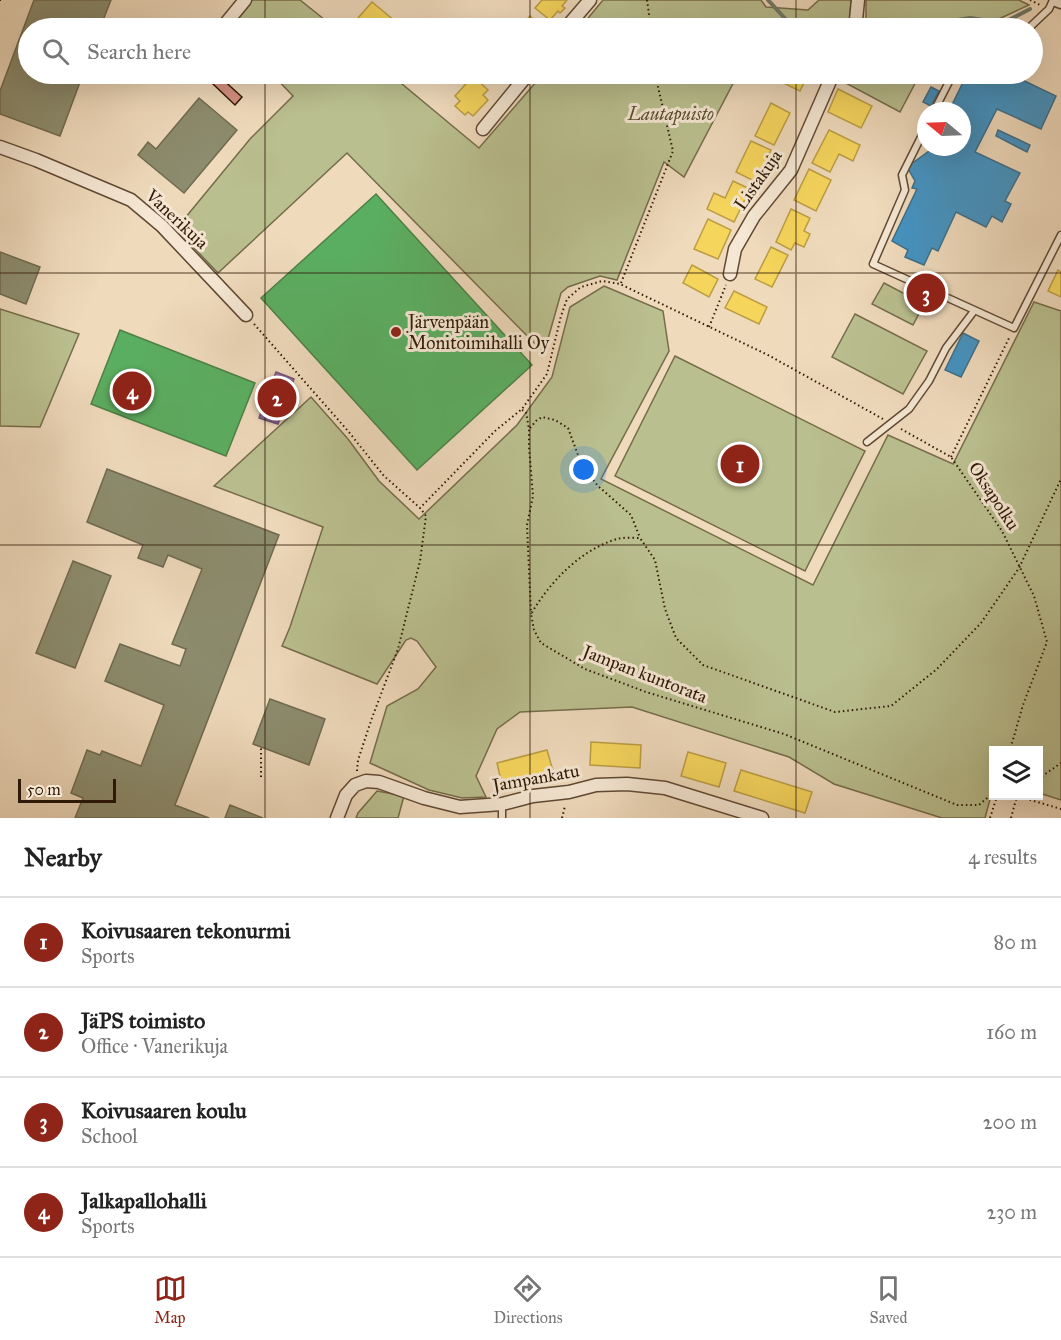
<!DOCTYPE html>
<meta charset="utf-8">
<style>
body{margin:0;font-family:"IM FELL Great Primer",serif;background:#f6f6f6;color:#222}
.controls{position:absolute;right:18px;bottom:18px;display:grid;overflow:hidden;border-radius:0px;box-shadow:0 6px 24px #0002}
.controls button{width:54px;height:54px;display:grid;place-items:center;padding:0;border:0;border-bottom:2px solid #e0e0e0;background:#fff;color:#222;font:30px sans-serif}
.compass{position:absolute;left:917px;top:102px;width:54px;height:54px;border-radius:50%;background:#fff;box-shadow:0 6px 24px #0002;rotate:289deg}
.scale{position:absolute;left:18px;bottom:15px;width:98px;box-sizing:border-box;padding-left:6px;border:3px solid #301906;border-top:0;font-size:16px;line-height:21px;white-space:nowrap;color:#301906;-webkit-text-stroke:4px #f5e7d3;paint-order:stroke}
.you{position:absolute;left:584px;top:470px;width:21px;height:21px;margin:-15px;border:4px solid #fff;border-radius:50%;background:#1a73e8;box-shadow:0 0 0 9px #1a73e833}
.badge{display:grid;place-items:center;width:39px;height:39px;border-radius:50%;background:#8f2418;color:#fff;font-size:20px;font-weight:700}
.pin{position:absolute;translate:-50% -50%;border:3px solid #fff;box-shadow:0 2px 6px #0006}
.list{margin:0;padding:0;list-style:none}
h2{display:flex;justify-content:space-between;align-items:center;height:78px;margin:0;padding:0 24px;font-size:26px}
h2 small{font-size:20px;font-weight:400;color:#767676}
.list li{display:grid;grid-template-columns:39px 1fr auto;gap:18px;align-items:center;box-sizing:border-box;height:90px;padding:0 24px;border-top:2px solid #e0e0e0}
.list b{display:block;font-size:22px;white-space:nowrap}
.list p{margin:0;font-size:20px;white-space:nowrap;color:#767676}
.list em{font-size:20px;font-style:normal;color:#767676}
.icon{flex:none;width:33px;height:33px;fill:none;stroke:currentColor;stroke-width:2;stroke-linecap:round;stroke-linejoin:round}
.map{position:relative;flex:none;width:1061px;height:818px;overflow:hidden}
.search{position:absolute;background:#fff;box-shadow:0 6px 24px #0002;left:18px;right:18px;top:18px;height:66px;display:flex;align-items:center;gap:15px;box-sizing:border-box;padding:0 21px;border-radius:33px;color:#767676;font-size:22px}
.sheet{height:438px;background:#fff}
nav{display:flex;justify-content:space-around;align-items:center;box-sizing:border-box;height:84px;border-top:2px solid #e0e0e0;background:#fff;font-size:16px;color:#767676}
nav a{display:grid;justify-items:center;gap:3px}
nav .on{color:#8f2418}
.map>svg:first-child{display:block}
</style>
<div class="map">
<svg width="1061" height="818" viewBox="0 0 1061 818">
<rect width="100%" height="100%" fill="#efdabc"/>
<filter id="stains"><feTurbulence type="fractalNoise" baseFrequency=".00333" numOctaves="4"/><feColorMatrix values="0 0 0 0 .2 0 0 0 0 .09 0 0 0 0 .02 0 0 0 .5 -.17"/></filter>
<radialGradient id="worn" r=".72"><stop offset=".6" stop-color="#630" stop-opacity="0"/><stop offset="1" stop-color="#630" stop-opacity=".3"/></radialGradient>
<path fill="#babf8f" stroke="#756c4a" stroke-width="1.5" d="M251,0H300L335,28H229L228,27Z
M603,0H761L766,7L808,10L819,0H851L850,19L846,28H580Z
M866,0H1019L1029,5L979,28H863L866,22Z
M272,74H314L310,80L316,74H390L479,148L543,74H738L684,177L664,162L617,280L600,276L568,287L561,293L544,353L347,153L218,273L176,229L250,139L293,96Z
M843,74H920L900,112L840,80Z
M884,283L924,304L913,325L872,304Z
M604,286L663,311L669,351L601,479L813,585L888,435L953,464L1034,302L1061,311V800L1039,793L1038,750H994L993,788L985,818H942L834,784L789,757L632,707L520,712L497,729L476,776L486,797L462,798L429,790L370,763L387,706L418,689L436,667L417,641L411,638L406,640L377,684L282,646L290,627L323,527L214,486L311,397L348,439L379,481L419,519L517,425L552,377L570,307Z
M0,309L79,334L40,427L0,426Z
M855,314L927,351L903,394L832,357Z
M675,356L865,451L805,571L615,476Z
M377,791L404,796L398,818H356L358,813Z"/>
<path fill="#f6d55c" stroke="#bb9d42" stroke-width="1.5" d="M542,0H567L562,6L565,8L560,13L558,11L550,20L535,8Z
M372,2L401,26L399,28H370L358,18Z
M530,16L543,28H519Z
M486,74H510L508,76L506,74L498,83Z
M780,74H808L800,91L777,80Z
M473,76L488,90L483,95L488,100L473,116L468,112L465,115L455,106L460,101L455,96Z
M838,89L872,106L861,128L828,112Z
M771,103L790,113L774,145L755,136Z
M829,130L860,145L853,161L839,154L830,172L812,163Z
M751,141L771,150L756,182L736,172Z
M809,169L831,180L816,211L794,200Z
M733,181L750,189L734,222L707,209L714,193L725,198Z
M791,209L810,218L804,231L810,234L804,247L795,243L791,250L776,242Z
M708,219L731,230L718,259L694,249Z
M771,247L788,255L772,287L755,279Z
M692,265L718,279L709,297L683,283Z
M1058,270L1061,272V297L1048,291Z
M734,291L767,307L759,324L725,308Z
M591,742L641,745L640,768L590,765Z
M547,750L553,771L502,785L497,763Z
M688,752L726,763L719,787L681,776Z
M741,770L812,792L805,813L734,791Z"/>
<path fill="#9970ab" stroke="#7a567a" stroke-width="1.5" d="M276,372L294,379L278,424L259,418Z"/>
<path fill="#4393c3" stroke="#3d6e8a" stroke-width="1.5" d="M967,74H1010L1056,96L1041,129L997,109L975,152L1020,173L1005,201L1011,204L1002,222L992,216L986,227L956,212L938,251L932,248L924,265L905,257L908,250L892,241L917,189L912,188L915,181L907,167L929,151L931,147H962V111H949Z
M931,87L939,91L931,106L923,102Z
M998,130L1030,145L1027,152L996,136Z
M963,333L979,341L961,377L945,370Z"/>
<path fill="#5aae61" stroke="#4d8146" stroke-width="1.5" d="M376,194L532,365L417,470L261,298Z
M120,330L255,383L226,456L91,404Z"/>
<path fill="#8c8c6e" stroke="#706a4f" stroke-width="1.5" d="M34,0H111L100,28H28V74H83L60,136L0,114V91Z
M199,98L237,130L184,193L138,155L148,142L156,149Z
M0,252L40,267L26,304L0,294Z
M107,469L279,535L175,805L209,818H75L83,798L71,793L87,750L100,755L102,751L141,766L164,705L105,681L120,644L180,666L186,649L172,644L202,569L168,555L163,567L138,558L143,545L87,522Z
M73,561L111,576L75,668L36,653Z
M270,699L325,719L309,765L253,744Z
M230,805L263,818H225Z"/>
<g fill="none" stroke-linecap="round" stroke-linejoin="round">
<path stroke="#707a6a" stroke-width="4" d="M768,0L790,24L841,27
M865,28H867
M908,28L970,18L1003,23L1030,9"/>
</g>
<path fill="#d89284" stroke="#301906" stroke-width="1.5" d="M220,77L242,97L235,105L213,84Z"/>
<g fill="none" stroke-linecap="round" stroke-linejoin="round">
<defs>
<path id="service" d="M1029,28L1049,9L1053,0
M934,111L953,74
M926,127L902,175L905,190L873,264L1014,328L1061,235
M867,442L909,409L929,381L946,348L974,311
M502,804V818"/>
<path id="minor" d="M1056,0L1061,2
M222,28L245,0
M566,28L590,0
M853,28L856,20L858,0
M483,129L528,74
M0,147L36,160L131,200L162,226L246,315
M730,274L735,249L754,216L791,170L833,74
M337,818L346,795L355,785L366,781L379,782L424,798L460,807L502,804L533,796L569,792L596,785L627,784L665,788L762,818"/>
</defs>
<use href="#service" stroke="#604934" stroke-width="9"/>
<use href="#minor" stroke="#604934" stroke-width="15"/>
<path stroke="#301906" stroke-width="2" stroke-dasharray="1.5 3" stroke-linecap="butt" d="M647,0L651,28
M1030,0L1040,5
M0,1V0
M621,283L673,151L655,74
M254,324L348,431L384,476L420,508L495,431L522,409L547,374L561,316L567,299L581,287L602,281L620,284L768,355L883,419
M709,327L726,285
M522,410L526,412L529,429V447L533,496L527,525L531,614
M530,428L536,421L542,417L555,420L568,428L582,466L598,486L631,515L640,538
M901,429L951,457L1002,531L1034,596L1047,642L1023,705L1010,750
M951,457L1010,336
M357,771L358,760L372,718L398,649L420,561L426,516L421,509
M261,777V747
M1038,779L1061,763
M994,792L979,805H957L784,734L646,692L585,669L541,643L534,630L531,614C550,582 580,550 617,539C624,537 633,538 640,538L655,560L665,609L676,638L703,665L835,712L891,706L937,669L981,623L1019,568L1061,479
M562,818L565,806
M990,818L997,796
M1011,818L1017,796L1061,809"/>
<use href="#service" stroke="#f5e7d3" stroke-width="6"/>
<use href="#minor" stroke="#f5e7d3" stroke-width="12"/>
</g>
<path fill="none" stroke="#301906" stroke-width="1.5" stroke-opacity="0.55" d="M265,0V28M530,0V28M796,0V28M265,74V818M530,74V818M796,74V818M0,273H1061M0,545H1061"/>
<circle fill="#8f2418" stroke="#f5e7d3" stroke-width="2" cx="396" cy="332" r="6"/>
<g text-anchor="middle" stroke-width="6" stroke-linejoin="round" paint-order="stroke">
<g font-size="18" font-style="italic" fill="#594b2f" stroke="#f5e7d3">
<text x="671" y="120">Lautapuisto</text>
</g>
<g font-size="18" fill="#301906" stroke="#f5e7d3">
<text transform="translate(758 180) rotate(-55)" y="6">Listakuja</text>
<text transform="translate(177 219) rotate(43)" y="6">Vanerikuja</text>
<text transform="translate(994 496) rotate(57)" y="6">Oksapolku</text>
<text transform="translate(645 674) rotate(21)" y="6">Jampan kuntorata</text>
<text transform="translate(536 778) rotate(-10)" y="6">Jampankatu</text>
</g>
<g font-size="18" fill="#301906" stroke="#f5e7d3" text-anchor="start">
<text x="408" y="328">Järvenpään<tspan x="408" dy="21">Monitoimihalli Oy</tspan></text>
</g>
</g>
<rect width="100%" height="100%" filter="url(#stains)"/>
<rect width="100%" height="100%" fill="url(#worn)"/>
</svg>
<div class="controls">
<button><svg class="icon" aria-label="layers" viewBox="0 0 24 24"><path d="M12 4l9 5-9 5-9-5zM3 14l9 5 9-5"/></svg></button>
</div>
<svg class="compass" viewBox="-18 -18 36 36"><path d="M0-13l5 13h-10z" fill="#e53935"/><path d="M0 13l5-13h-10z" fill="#767676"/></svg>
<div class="scale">50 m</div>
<div class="you"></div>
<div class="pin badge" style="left:740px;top:464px">1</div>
<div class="pin badge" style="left:277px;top:398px">2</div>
<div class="pin badge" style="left:926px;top:293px">3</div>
<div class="pin badge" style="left:132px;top:391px">4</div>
<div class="search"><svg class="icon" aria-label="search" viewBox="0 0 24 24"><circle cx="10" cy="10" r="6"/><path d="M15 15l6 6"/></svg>Search here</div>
</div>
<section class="sheet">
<h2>Nearby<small>4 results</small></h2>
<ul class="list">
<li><span class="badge">1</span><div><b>Koivusaaren tekonurmi</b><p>Sports</p></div><em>80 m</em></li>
<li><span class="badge">2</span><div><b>JäPS toimisto</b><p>Office · Vanerikuja</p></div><em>160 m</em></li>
<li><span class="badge">3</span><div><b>Koivusaaren koulu</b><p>School</p></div><em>200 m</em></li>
<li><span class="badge">4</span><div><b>Jalkapallohalli</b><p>Sports</p></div><em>230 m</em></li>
</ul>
</section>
<nav>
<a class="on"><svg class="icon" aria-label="map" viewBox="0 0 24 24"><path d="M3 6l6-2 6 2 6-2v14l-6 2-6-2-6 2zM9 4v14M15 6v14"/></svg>Map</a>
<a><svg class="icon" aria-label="directions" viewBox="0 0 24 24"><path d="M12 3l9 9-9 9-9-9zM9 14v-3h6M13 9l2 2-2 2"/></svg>Directions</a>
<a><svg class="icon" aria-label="saved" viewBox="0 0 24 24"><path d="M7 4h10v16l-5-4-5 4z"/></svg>Saved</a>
</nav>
